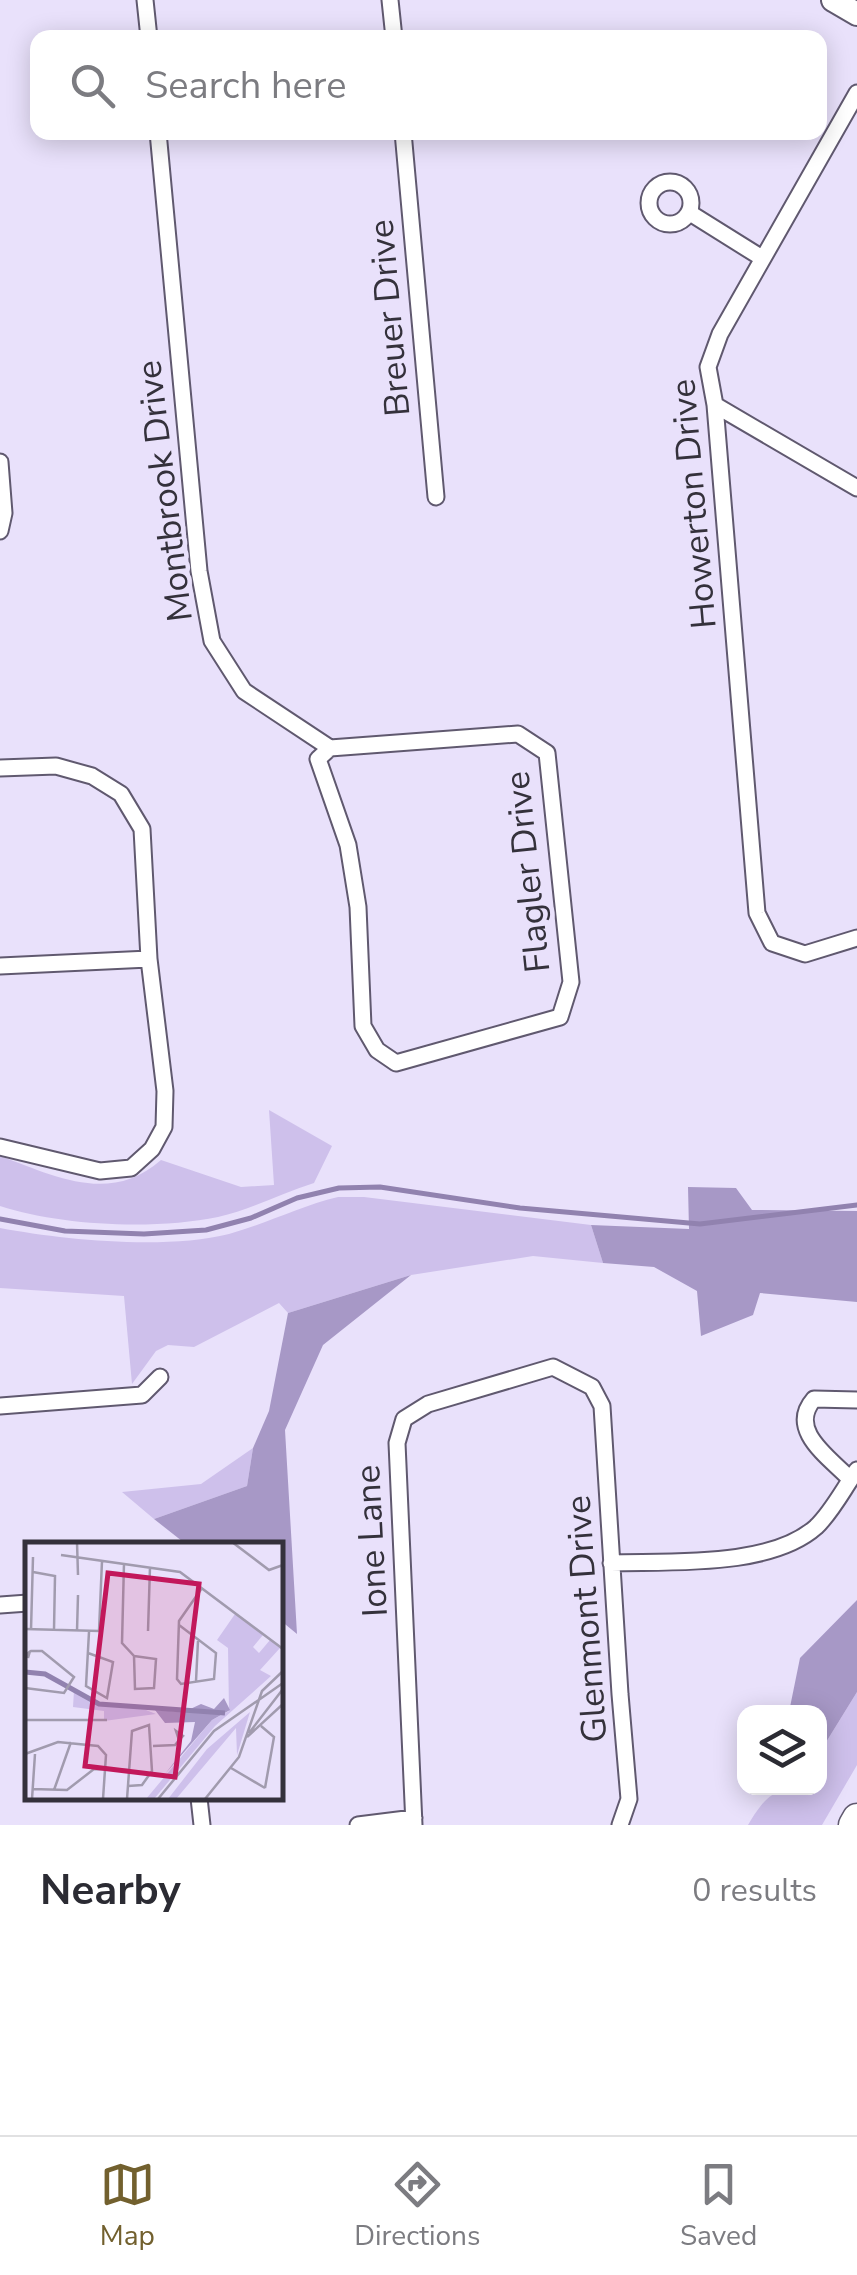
<!DOCTYPE html>
<style>
body{margin:0;font-family:"Nunito Sans",sans-serif;background:#f7f7f7;color:#2b2b33}
.controls{position:absolute;right:30px;bottom:30px;display:grid;overflow:hidden;border-radius:20px;box-shadow:0 5px 25px #0003}
.controls button{width:90px;height:90px;display:grid;place-items:center;padding:0;border:0;border-bottom:2px solid #e1e1e2;background:#fff;color:#2b2b33;font:50px sans-serif}
.list{margin:0;padding:0;list-style:none}
h2{display:flex;justify-content:space-between;align-items:center;height:130px;margin:0;padding:0 40px;font-size:42px}
h2 small{font-size:32px;font-weight:400;color:#7c7c81}
.icon{flex:none;width:55px;height:55px;fill:none;stroke:currentColor;stroke-width:2;stroke-linecap:round;stroke-linejoin:round}
.map{position:relative;flex:none;width:857px;height:1825px;overflow:hidden}
.search{position:absolute;background:#fff;box-shadow:0 5px 25px #0003;left:30px;right:30px;top:30px;height:110px;display:flex;align-items:center;gap:25px;box-sizing:border-box;padding:0 35px;border-radius:20px;color:#7c7c81;font-size:38px}
.sheet{height:310px;background:#fff}
nav{display:flex;justify-content:space-around;align-items:center;box-sizing:border-box;height:140px;border-top:2px solid #e1e1e2;background:#fff;font-size:28px;color:#7c7c81}
nav a{display:grid;justify-items:center;gap:5px}
nav .on{color:#72602e}
.map>svg:first-child{display:block}
</style>
<div class="map">
<svg width="857" height="1825" viewBox="0 0 857 1825">
<rect width="100%" height="100%" fill="#e9e1fb"/>
<path fill="#cec0eb" d="M269,1110L332,1146L314,1183C281,1193 251,1210 218,1217C155,1230 61,1226 0,1206V1156C55,1176 110,1205 161,1160L241,1187L274,1185Z
M338,1197H364L591,1225L603,1263L533,1256L411,1275L288,1313L279,1303L194,1347L168,1345L156,1351L132,1384L124,1296L0,1288V1228C64,1240 165,1250 229,1234C266,1224 300,1206 338,1197Z
M253,1448L247,1486L154,1519L122,1492L201,1484Z
M857,1692V1765L822,1825H748C770,1788 778,1788 820,1788V1752Z"/>
<path fill="#a798c6" d="M688,1187L736,1188L752,1210L857,1211V1302L760,1293L753,1315L701,1336L697,1291L654,1267L603,1263L591,1225L689,1229Z
M411,1275L323,1345L285,1430L297,1634L280,1620V1545H187L154,1519L247,1486L253,1448L269,1411L288,1313Z
M857,1600V1692L820,1752V1712H789L800,1658Z"/>
<g fill="none" stroke-linecap="round" stroke-linejoin="round">
<path stroke="#9182af" stroke-width="5" d="M0,1219L65,1231L144,1234L206,1230L251,1218L297,1198L339,1188L380,1187L520,1208L700,1224L857,1205"/>
<defs>
<path id="street" d="M145,0L149,38
M390,0L394,38
M857,93L720,334L708,367L715,405L757,913L772,943L805,954L857,938
M158,132L199,571L212,641L244,691L330,748L318,759L348,845L358,907L363,1026L377,1050L396,1063L560,1017L571,982L547,753L518,734L330,748
M403,132L436,497
M649 203a21 21 0 1 1 42 0a21 21 0 1 1-42 0Z
M690,213L762,258
M715,405L857,488
M0,462L4,513L0,531
M0,768L56,766L92,776L121,794L142,829L149,959L165,1091L164,1127L152,1149L131,1168L100,1171L0,1147
M0,966L149,959
M0,1406L142,1395L160,1377
M850,1479C829,1457 787,1430 814,1399L857,1400
M611,1563C670,1561 770,1568 816,1527C832,1512 844,1488 857,1470
M0,1605L28,1603
M199,1798L202,1825
M358,1825L414,1818
M414,1825L397,1443L404,1419L428,1404L553,1367L592,1387L602,1406L620,1694L629,1799L620,1825"/>
<path id="secondary" d="M833,0L857,14"/>
<path id="highway" d="M853,1825L857,1818"/>
</defs>
<use href="#street" stroke="#60596f" stroke-width="19"/>
<use href="#secondary" stroke="#60596f" stroke-width="26"/>
<use href="#highway" stroke="#60596f" stroke-width="31"/>
<use href="#street" stroke="#fff" stroke-width="15"/>
<use href="#secondary" stroke="#fff" stroke-width="22"/>
<use href="#highway" stroke="#fff" stroke-width="28"/>
</g>
<g text-anchor="middle" stroke-width="9" stroke-linejoin="round" paint-order="stroke">
<g font-size="35" fill="#34313b" stroke="#e9e1fb">
<text transform="translate(389 318) rotate(-95)" y="12">Breuer Drive</text>
<text transform="translate(164 491) rotate(-97)" y="12">Montbrook Drive</text>
<text transform="translate(693 504) rotate(-95)" y="12">Howerton Drive</text>
<text transform="translate(527 872) rotate(-96)" y="12">Flagler Drive</text>
<text transform="translate(371 1541) rotate(-93)" y="12">Ione Lane</text>
<text transform="translate(586 1619) rotate(-94)" y="12">Glenmont Drive</text>
</g>
</g>
<g transform="translate(25 1542)">
<rect width="258" height="258" fill="#e9e1fb"/>
<path d="M210,72L238,93L228,105L234,111L245,98L255,106L235,128L246,134L190,184L129,257H121L187,178L204,169L203,106L192,98ZM49,149L74,163L106,162L131,172L79,179V169L48,165ZM225,170L212,213L211,186L151,257H143L182,207Z" fill="#cec0eb"/>
<path d="M199,156L205,168L187,178L140,232L166,199L170,180L140,181L130,168L159,170L176,162L189,167Z" fill="#a798c6"/>
<path fill="none" stroke="#9182af" stroke-width="5" d="M0,130L20,132L74,162L200,171"/>
<path fill="none" stroke="#a19bae" stroke-width="2.5" d="M52,0L53,33M145,0H178M207,0L244,28L258,23M36,13L155,30L258,107M99,21L97,101L109,114L110,147L129,146L131,117L109,114M8,30L30,34L29,88M154,83L191,111L189,137L156,142L152,137L154,79L177,46M0,87L74,89L77,19M6,88L8,15M52,89L53,53M123,89L125,25M63,111L88,120L82,156L61,144L64,90M171,139L173,99M0,146L39,151L49,135L17,109H6L3,111V116L5,109M0,178H82M236,184L249,195L240,246M224,191L258,147M222,195L258,162M128,204L150,203L155,197L158,194L151,189L154,198M0,212L33,200L73,204L81,213L78,257M206,226L240,246M7,247L42,248L69,227L104,228M29,248L46,200M7,257L10,212M102,257L107,189L124,183L127,229L117,243L103,244M133,257L189,189L258,141M180,257L214,215L237,149L258,129"/>
<path fill="#c2185b" fill-opacity="0.15" stroke="#c2185b" stroke-width="5" d="M83,31L174,42L150,235L60,224Z"/>
<rect width="258" height="258" fill="none" stroke="#34313b" stroke-width="5"/>
</g>
</svg>
<div class="controls">
<button><svg class="icon" aria-label="layers" viewBox="0 0 24 24"><path d="M12 4l9 5-9 5-9-5zM3 14l9 5 9-5"/></svg></button>
</div>
<div class="search"><svg class="icon" aria-label="search" viewBox="0 0 24 24"><circle cx="10" cy="10" r="6"/><path d="M15 15l6 6"/></svg>Search here</div>
</div>
<section class="sheet">
<h2>Nearby<small>0 results</small></h2>
<ul class="list">
</ul>
</section>
<nav>
<a class="on"><svg class="icon" aria-label="map" viewBox="0 0 24 24"><path d="M3 6l6-2 6 2 6-2v14l-6 2-6-2-6 2zM9 4v14M15 6v14"/></svg>Map</a>
<a><svg class="icon" aria-label="directions" viewBox="0 0 24 24"><path d="M12 3l9 9-9 9-9-9zM9 14v-3h6M13 9l2 2-2 2"/></svg>Directions</a>
<a><svg class="icon" aria-label="saved" viewBox="0 0 24 24"><path d="M7 4h10v16l-5-4-5 4z"/></svg>Saved</a>
</nav>
